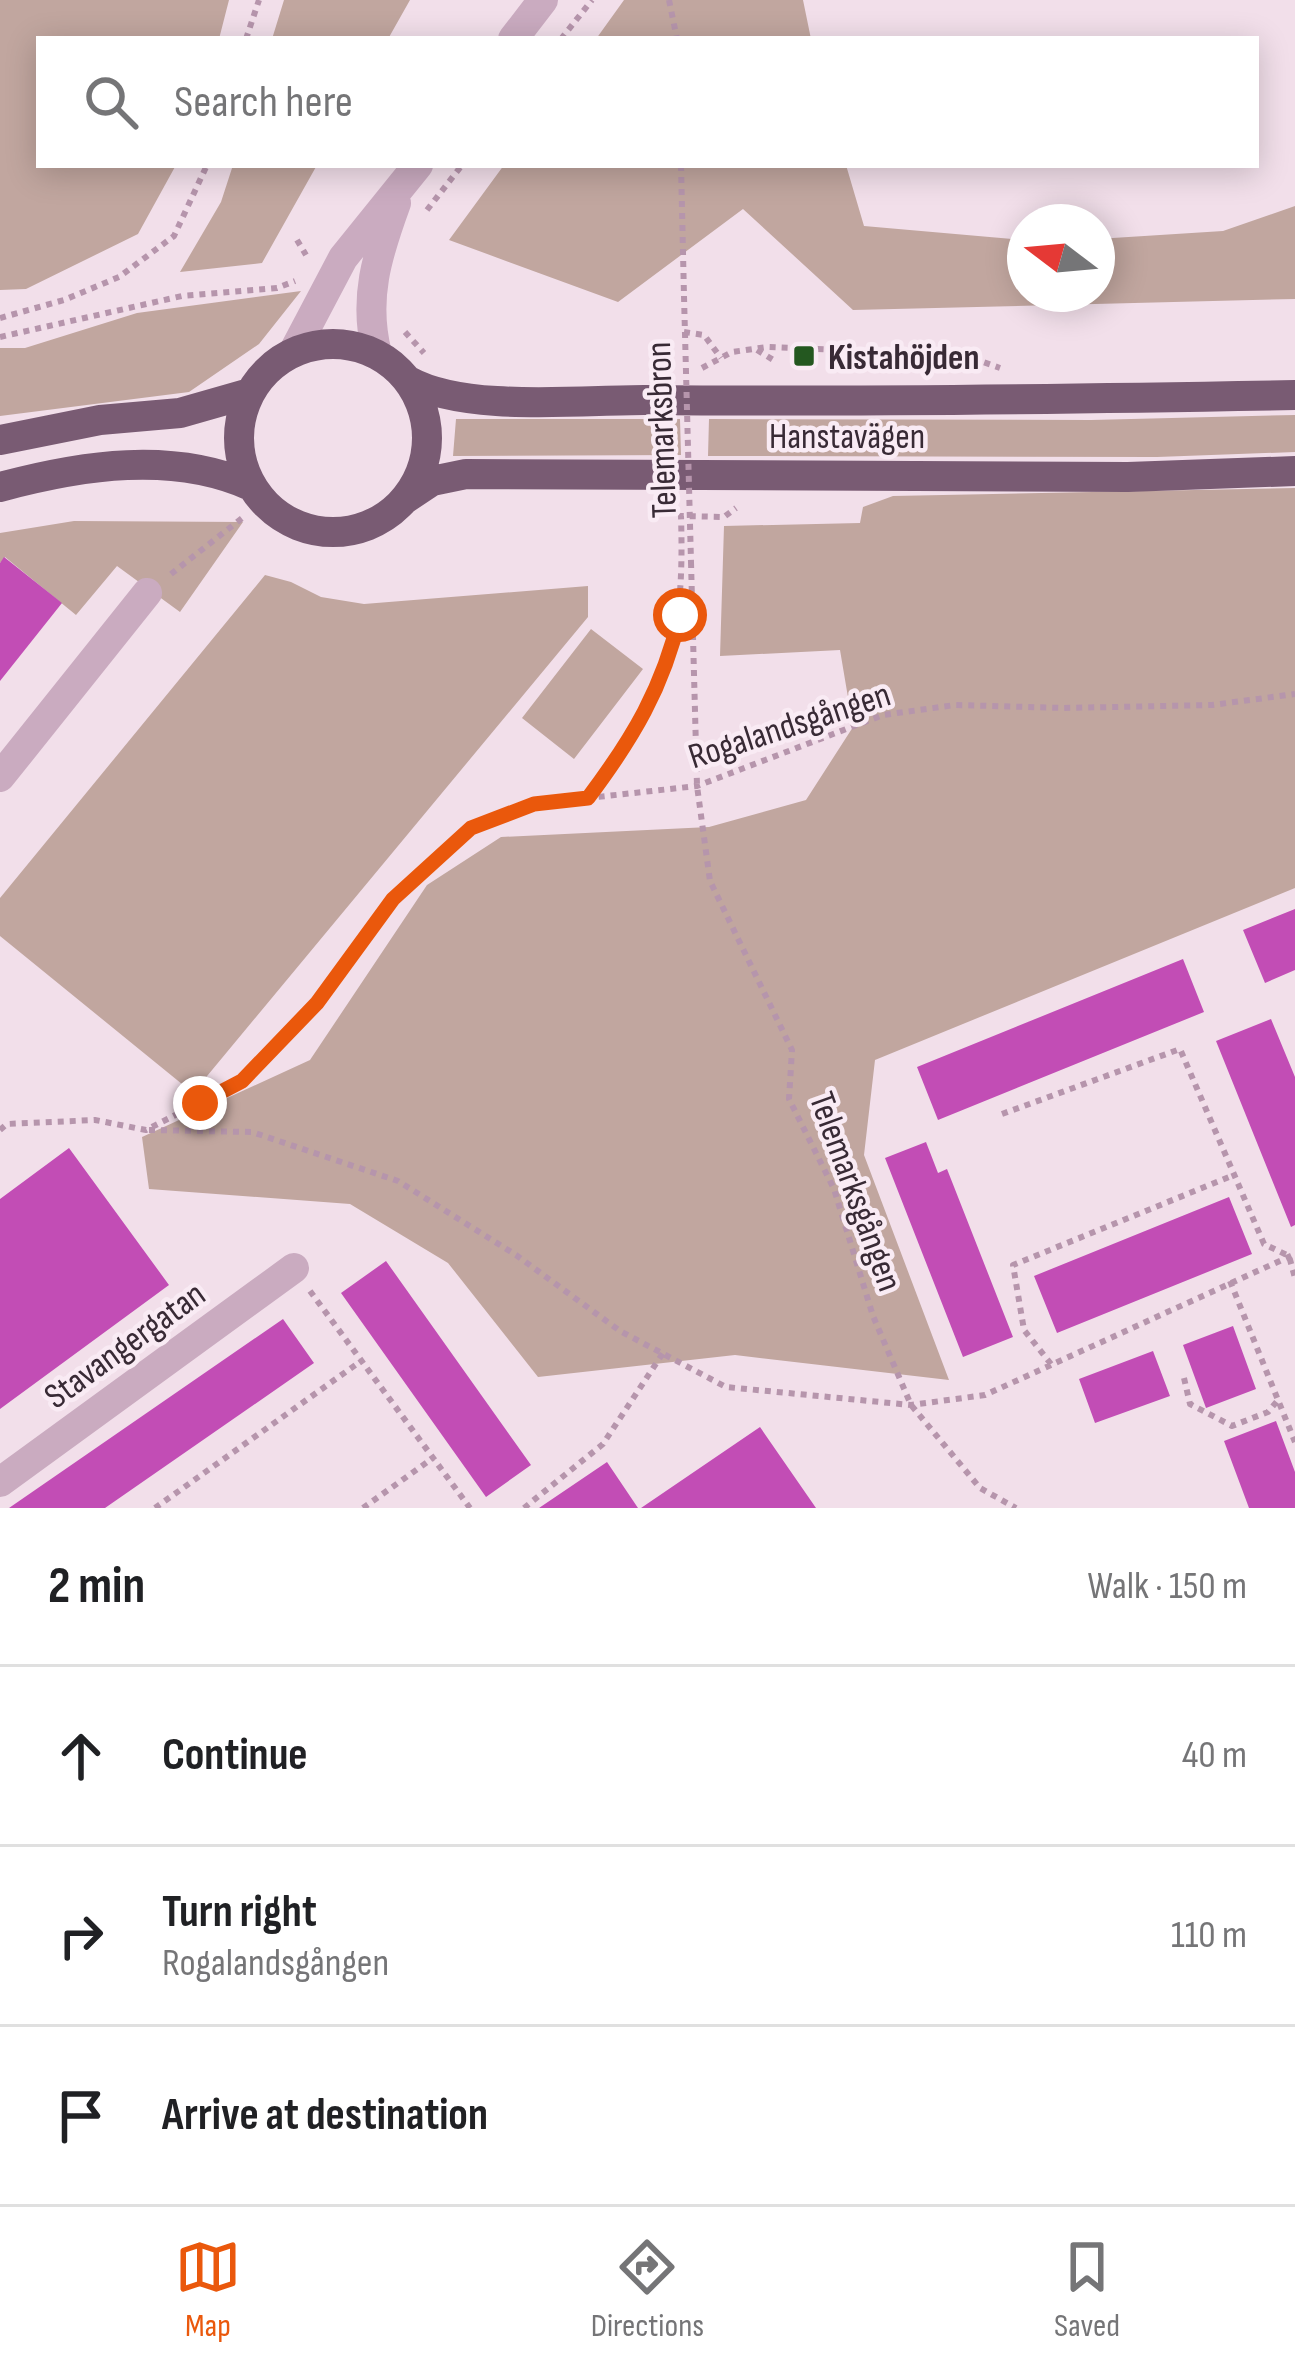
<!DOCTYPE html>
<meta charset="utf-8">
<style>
body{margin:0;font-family:"Sofia Sans Condensed",sans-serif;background:#f6f6f6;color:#202124}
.compass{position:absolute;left:1007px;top:204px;width:108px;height:108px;border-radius:50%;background:#fff;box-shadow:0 6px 30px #0003;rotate:286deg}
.stop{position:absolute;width:36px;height:36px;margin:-27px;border:9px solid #ea580c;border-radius:50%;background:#fff}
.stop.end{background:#ea580c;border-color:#fff;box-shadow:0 3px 12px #0008}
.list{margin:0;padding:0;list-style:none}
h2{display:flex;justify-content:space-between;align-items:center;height:156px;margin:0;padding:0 48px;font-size:51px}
h2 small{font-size:39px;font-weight:400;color:#757577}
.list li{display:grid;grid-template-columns:78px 1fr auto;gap:36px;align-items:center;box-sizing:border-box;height:180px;padding:0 48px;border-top:3px solid #e0e0e0}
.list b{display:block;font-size:45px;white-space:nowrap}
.list p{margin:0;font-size:39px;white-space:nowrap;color:#757577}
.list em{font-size:39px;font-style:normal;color:#757577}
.icon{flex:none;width:66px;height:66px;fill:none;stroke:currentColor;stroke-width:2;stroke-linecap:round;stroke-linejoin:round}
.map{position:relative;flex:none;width:1295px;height:1508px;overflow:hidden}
.search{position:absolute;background:#fff;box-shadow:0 6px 30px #0003;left:36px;right:36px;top:36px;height:132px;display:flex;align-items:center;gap:30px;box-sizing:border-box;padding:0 42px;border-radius:0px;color:#757577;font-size:45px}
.sheet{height:696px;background:#fff}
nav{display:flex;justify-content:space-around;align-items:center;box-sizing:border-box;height:168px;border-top:3px solid #e0e0e0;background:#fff;font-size:33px;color:#757577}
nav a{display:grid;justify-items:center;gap:6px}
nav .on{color:#ea580c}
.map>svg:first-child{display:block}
</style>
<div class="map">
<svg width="1295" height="1508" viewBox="0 0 1295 1508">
<rect width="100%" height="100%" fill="#f2dfea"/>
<path fill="#c1a69f" d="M0,0H229L219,39H39V165H176L138,234L26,289L0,290Z
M284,0H410L388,39H272Z
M624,0H803L811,39H596Z
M233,165H317L262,263L180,272L221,202Z
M504,165H846L864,226L1025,240V294H1097V239L1223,231L1295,206V299L853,310L743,209L618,302L449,240Z
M301,291L259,344L189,392L0,416V348H25L137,313Z
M1295,415V452L1157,457L708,456L709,419L1091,420Z
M456,419H680L681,455L453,456Z
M1295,488V888L875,1060L864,1155L949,1380L735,1355L538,1377L448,1263L350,1204L149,1189L142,1137L310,1060L427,885L501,837L709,827L806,800L853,727L840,650L720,656L724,526L860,523L863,507L893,496Z
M74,521L243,522L180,612L117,566L76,615L5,557L0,563V533Z
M265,575L291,582L321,597L364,604L588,586V617L193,1093L0,936V898Z
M591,629L643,669L574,759L522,718Z"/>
<path fill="#c24db5" d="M4,557L62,603L0,681V563Z
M1295,909V970L1265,983L1243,930Z
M1183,959L1204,1012L938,1120L917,1067Z
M1271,1019L1295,1077V1225L1291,1227L1216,1041Z
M926,1142L938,1173L947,1169L1013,1337L963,1357L885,1158Z
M69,1148L169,1285L0,1409V1199Z
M1229,1197L1252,1254L1057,1333L1034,1276Z
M386,1261L531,1465L486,1497L341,1293Z
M283,1319L314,1363L105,1508H9Z
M1233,1326L1256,1389L1206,1408L1183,1345Z
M1153,1351L1170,1396L1095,1423L1079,1379Z
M1276,1421L1295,1472V1508H1249L1224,1441Z
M760,1427L816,1508H641Z
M607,1462L638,1508H539Z"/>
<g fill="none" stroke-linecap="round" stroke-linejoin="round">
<path stroke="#b695ac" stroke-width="6" stroke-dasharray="6 6" stroke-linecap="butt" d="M669,0L677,39
M246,39L259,0
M561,39L592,0
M681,165L684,296
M427,210L462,165
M297,240L306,255
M0,318L64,300L119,277L174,236L207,165
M405,332L424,353
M684,332L704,335L721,358
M0,337L182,296L277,288L295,281
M757,350L775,361
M955,362L981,364
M702,368L732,352L767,347L963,355L1000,368
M691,562L697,786L710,881L792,1050L789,1099L834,1189L873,1316L911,1405L980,1488L1016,1508
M171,574L246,515
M589,796C667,694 685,645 681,516L724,517L736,508
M1002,1114L1180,1049L1264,1244L1289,1256L1295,1278
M0,1130L7,1124L95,1120L146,1130L242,1081L317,1003L393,899L471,828L534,804L697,786L883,715L955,705L1063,708L1212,705L1295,694
M149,1130L252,1132L398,1181L516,1255L620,1331L726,1387L911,1405L985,1395L1295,1254
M1230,1281L1278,1400
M310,1291L470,1508
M1051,1364L1024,1330L1013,1265L1234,1175
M1184,1378L1190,1404L1232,1426L1268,1412L1278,1400L1295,1442
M155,1508L361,1361
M363,1508L433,1458
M524,1508L603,1444L663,1353"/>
<path stroke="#caabc0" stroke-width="30" d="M513,39L543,0
M294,351L343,258L418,165
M377,354C363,299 377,255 396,203
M0,777L147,593
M0,1482L294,1268"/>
<path stroke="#795b73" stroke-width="30" d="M239 438a94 94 0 1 1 188 0a94 94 0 1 1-188 0Z
M409,381C465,412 578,400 644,400C861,402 1078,399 1295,395
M0,440L100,420L180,413L250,393
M0,487C82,465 173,451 251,486
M405,499L432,481L466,474L1128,477L1295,471"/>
<path stroke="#b695ac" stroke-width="6" stroke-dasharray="6 6" stroke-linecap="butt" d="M684,296L691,562"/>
</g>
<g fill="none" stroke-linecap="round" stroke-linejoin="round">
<path stroke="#ea580c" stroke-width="15" d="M200,1103L242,1081L317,1003L393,899L471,828L534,804L588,798C633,738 663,688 680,615"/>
</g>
<rect fill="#245820" stroke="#f9ebf4" stroke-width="4.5" x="792" y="344" width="24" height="24" rx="6"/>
<g text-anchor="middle" stroke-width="9" stroke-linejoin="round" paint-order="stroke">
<g font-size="36" font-weight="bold" fill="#382a35" stroke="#f9ebf4" text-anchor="start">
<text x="828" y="369">Kistahöjden</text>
</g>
<g font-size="36" fill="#382a35" stroke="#f9ebf4">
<text transform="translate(660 430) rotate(-92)" y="13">Telemarksbron</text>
<text x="847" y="448">Hanstavägen</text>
<text transform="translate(789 724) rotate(-18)" y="13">Rogalandsgången</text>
<text transform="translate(857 1191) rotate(70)" y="13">Telemarksgången</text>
<text transform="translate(124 1344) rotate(-36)" y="13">Stavangergatan</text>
</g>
</g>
</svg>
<svg class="compass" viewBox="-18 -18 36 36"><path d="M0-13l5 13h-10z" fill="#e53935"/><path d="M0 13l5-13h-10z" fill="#757577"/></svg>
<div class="stop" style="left:680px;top:615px"></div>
<div class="stop end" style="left:200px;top:1103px"></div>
<div class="search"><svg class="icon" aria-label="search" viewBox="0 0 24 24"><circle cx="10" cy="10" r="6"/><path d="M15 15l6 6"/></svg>Search here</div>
</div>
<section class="sheet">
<h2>2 min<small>Walk · 150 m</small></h2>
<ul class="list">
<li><svg class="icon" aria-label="ahead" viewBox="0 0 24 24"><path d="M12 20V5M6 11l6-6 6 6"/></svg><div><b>Continue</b></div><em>40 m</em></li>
<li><svg class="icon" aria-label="right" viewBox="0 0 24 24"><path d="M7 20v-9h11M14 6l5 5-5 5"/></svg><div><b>Turn right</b><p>Rogalandsgången</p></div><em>110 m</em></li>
<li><svg class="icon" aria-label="arrive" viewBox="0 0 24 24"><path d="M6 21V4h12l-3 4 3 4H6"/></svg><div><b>Arrive at destination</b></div></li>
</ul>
</section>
<nav>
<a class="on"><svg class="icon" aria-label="map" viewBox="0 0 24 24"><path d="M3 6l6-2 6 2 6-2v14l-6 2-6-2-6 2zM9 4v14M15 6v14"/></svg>Map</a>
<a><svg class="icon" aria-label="directions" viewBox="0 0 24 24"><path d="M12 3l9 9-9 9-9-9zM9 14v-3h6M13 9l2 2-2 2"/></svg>Directions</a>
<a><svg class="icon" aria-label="saved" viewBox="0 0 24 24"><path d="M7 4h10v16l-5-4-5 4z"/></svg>Saved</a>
</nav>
